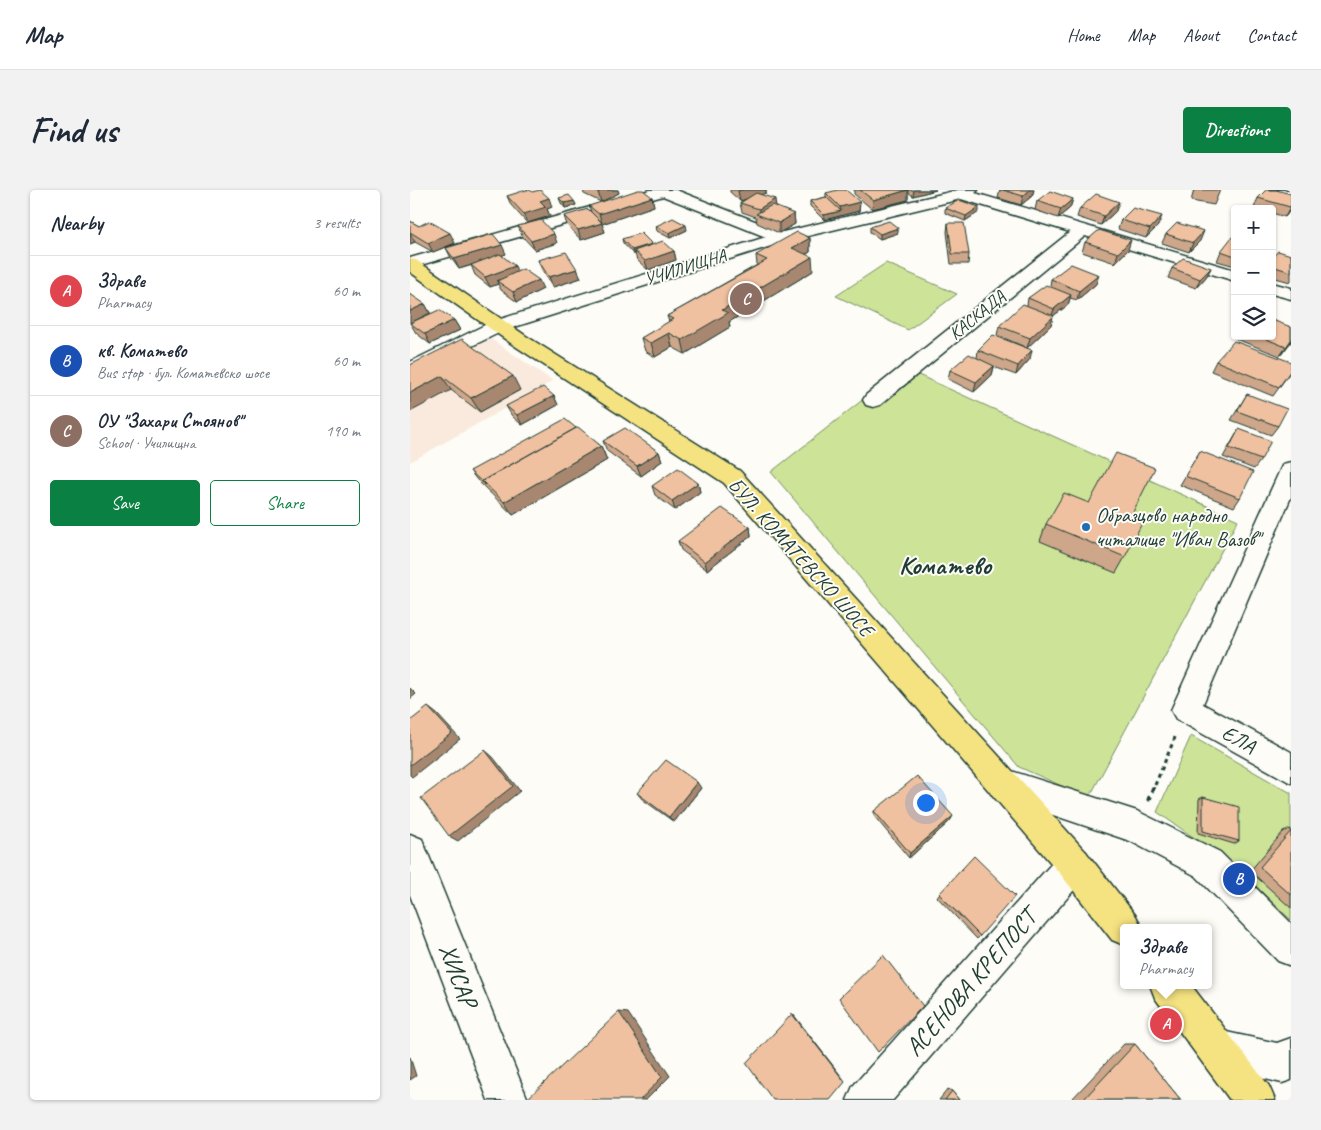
<!DOCTYPE html>
<meta charset="utf-8">
<style>
body{margin:0;font-family:Caveat,sans-serif;background:#f2f2f3;color:#1f2937}
.controls{position:absolute;right:15px;top:15px;display:grid;overflow:hidden;border-radius:5px;box-shadow:0 1px 4px #0004}
.controls button{width:45px;height:45px;display:grid;place-items:center;padding:0;border:0;border-bottom:1px solid #e0e1e3;background:#fff;color:#1f2937;font:25px sans-serif}
.you{position:absolute;left:515px;top:612px;width:18px;height:18px;margin:-12px;border:4px solid #fff;border-radius:50%;background:#1a73e8;box-shadow:0 0 0 8px #1a73e833}
.badge{display:grid;place-items:center;width:32px;height:32px;border-radius:50%;background:#0b8043;color:#fff;font-size:16px;font-weight:700}
.pin{position:absolute;translate:-50% -50%;border:2px solid #fff;box-shadow:0 1px 5px #0006}
.popup{position:absolute;left:710px;top:734px;width:92px;height:65px;box-sizing:border-box;display:grid;place-content:center;border-radius:5px;background:#fff;filter:drop-shadow(0 1px 4px #0005);font-size:16px;white-space:nowrap;color:#747a83}
.popup b{font-size:19px;color:#1f2937}
.popup::after{content:'';position:absolute;left:50%;top:100%;margin-left:-10px;border:10px solid transparent;border-top-color:#fff}
.list{margin:0;padding:0;list-style:none}
h2{display:flex;justify-content:space-between;align-items:center;height:65px;margin:0;padding:0 20px;font-size:21px}
h2 small{font-size:16px;font-weight:400;color:#747a83}
.list li{display:grid;grid-template-columns:32px 1fr auto;gap:15px;align-items:center;box-sizing:border-box;height:70px;padding:0 20px;border-top:1px solid #e0e1e3}
.list b{display:block;font-size:19px;white-space:nowrap}
.list p{margin:0;font-size:16px;white-space:nowrap;color:#747a83}
.list em{font-size:16px;font-style:normal;color:#747a83}
.actions{display:flex;gap:10px;padding:15px 20px}
.actions a{flex:1;padding:11px 0;border:1px solid #0b8043;border-radius:5px;text-align:center;font-size:18px;color:#0b8043}
.actions .main{background:#0b8043;color:#fff}
.icon{flex:none;width:28px;height:28px;fill:none;stroke:currentColor;stroke-width:2;stroke-linecap:round;stroke-linejoin:round}
.map{position:relative;flex:none;width:881px;height:910px;overflow:hidden;border-radius:5px}
header{display:flex;align-items:center;gap:30px;box-sizing:border-box;height:70px;padding:0 25px;background:#fff;border-bottom:1px solid #e0e1e3}
header strong{font-size:24px}
nav{display:flex;gap:28px;margin-inline-start:auto;font-size:18px}
.intro{display:flex;align-items:center;justify-content:space-between;box-sizing:border-box;height:120px;padding:0 30px}
h1{margin:0;font-size:35px}
.button{padding:12px 22px;border-radius:5px;background:#0b8043;color:#fff;font-size:18px;font-weight:700}
main{display:flex;gap:30px;padding:0 30px}
aside{flex:1;background:#fff;border-radius:5px;box-shadow:0 1px 4px #0004}
.map>svg:first-child{display:block}
</style>
<header>
<strong>Map</strong>
<nav><a>Home</a><a>Map</a><a>About</a><a>Contact</a></nav>
</header>
<div class="intro"><h1>Find us</h1><a class="button">Directions</a></div>
<main>
<aside>
<h2>Nearby<small>3 results</small></h2>
<ul class="list">
<li><span class="badge" style="background:#e0444e">A</span><div><b>Здраве</b><p>Pharmacy</p></div><em>60 m</em></li>
<li><span class="badge" style="background:#1a4fb4">B</span><div><b>кв. Коматево</b><p>Bus stop · бул. Коматевско шосе</p></div><em>60 m</em></li>
<li><span class="badge" style="background:#8d6e63">C</span><div><b>ОУ &quot;Захари Стоянов&quot;</b><p>School · Училищна</p></div><em>190 m</em></li>
</ul>
<div class="actions"><a class="main">Save</a><a>Share</a></div>
</aside>
<div class="map">
<svg width="881" height="910" viewBox="0 0 881 910">
<rect width="100%" height="100%" fill="#fdfcf7"/>
<filter id="ink" filterUnits="userSpaceOnUse"><feTurbulence type="fractalNoise" baseFrequency=".02" numOctaves="2"/><feDisplacementMap in="SourceGraphic" scale="10" xChannelSelector="R" yChannelSelector="G"/><feConvolveMatrix kernelMatrix="1 2 1 2 8 2 1 2 1" color-interpolation-filters="sRGB"/></filter>
<g filter="url(#ink)">
<path fill="#f9eadd" d="M75,145L143,191L0,272V183Z"/>
<path fill="#cde398" stroke="#769066" d="M476,73L547,104L498,140L426,106Z
M493,178L828,330L679,608L609,577L361,282Z
M781,546L881,603V730L825,676L747,622Z"/>
<g fill="none" stroke-linecap="round" stroke-linejoin="round">
<defs>
<path id="minor" d="M240,0H266L373,42L548,0H568L565,3L825,80V91L675,46L470,215L463,217L456,215L453,210L456,205L660,42L551,9L377,51L95,140L0,186V172L81,132L356,47L253,6L0,78V68Z
M859,0H881V9L862,3Z
M862,93L881,98V109L862,104Z
M881,272V307L793,514L881,562V593L766,529L761,520L870,280L873,274Z
M592,578L727,621L810,662L881,733V776L868,771L786,686L720,651L581,604L576,593L581,582Z
M0,644L12,649L118,910H78L0,705Z
M664,657L676,662L681,674L676,686L483,910H437L443,896L652,662Z
M807,840L867,853L881,848V890L872,893L807,878L793,873L788,859L793,845Z"/>
<path id="major" d="M0,69L6,70L116,146L330,281L676,662L726,726L732,738H714V755L702,750L652,686L314,293L102,154L0,82Z
M740,795H781L859,896L865,910H820L745,808Z"/>
</defs>
<use href="#minor" stroke="#1f3d34" stroke-width="3"/>
<use href="#major" stroke="#1f3d34" stroke-width="3"/>
<path stroke="#1f3d34" stroke-width="3" stroke-dasharray="4 4" stroke-linecap="butt" d="M745,595L766,545"/>
<path stroke="#1f3d34" stroke-width="4" stroke-dasharray="5 5" stroke-linecap="butt" d="M738,611L745,593"/>
<use href="#minor" fill="#fdfcf7" fill-rule="evenodd"/>
<use href="#major" fill="#f5e382" fill-rule="evenodd"/>
</g>
<path fill="#cea68a" stroke="#1f3d34" d="M173,0H208L209,3L191,12L174,4Z
M320,0H356V3L351,4L366,17L384,24L385,34L369,43L347,33L346,27L332,22L330,13L338,8L330,11L320,2Z
M444,0H526L503,6L498,2V10L462,19L444,4Z
M590,0H624L622,6L611,15L588,8Z
M784,0H810L804,15L781,11Z
M122,2L142,17L137,19L140,26L117,33L101,15L97,6Z
M416,3L450,12L449,21L414,30L400,16V11L416,7Z
M881,4V19L875,27L862,23V19H848L844,18L848,8Z
M242,7L244,16L192,34L195,42L171,50L157,35L154,26L181,22L179,16Z
M149,8L164,11L166,15L155,18L151,13Z
M663,9L660,18L648,28L625,20L627,11Z
M535,18L569,22L555,31L535,23Z
M670,18L706,21L691,35L667,27Z
M711,30L748,36L736,48L708,39Z
M0,31L9,36L45,53L23,62L5,52L0,54Z
M538,33L559,64L558,74H541L537,42Z
M108,36L147,53L125,60L112,46Z
M246,36L277,40L260,48L247,41Z
M460,37L488,43L470,49L460,42Z
M756,44L790,51L779,62L752,53Z
M400,48V62L396,64L403,81L319,132L320,137L275,164L262,157L245,167L235,161L231,148L259,132L257,126L347,75L346,65Z
M825,48V76L807,71L811,61Z
M212,49L242,54V55L264,61L266,70L238,80L227,70L225,64H223L213,53Z
M675,52L718,60L705,73L672,62Z
M36,58L96,64L92,65L107,82L133,99L107,112L91,100L88,94L80,97L65,85L61,75L66,74L49,79L41,68Z
M881,65V91L880,92L862,87V68Z
M128,70L167,79L171,88L143,97L132,80Z
M762,78H801L796,87L786,98L758,88Z
M641,89L686,94L667,110L660,108L658,115L643,126L641,135L617,158L620,169L606,185L584,177L582,185L564,202L538,189L540,180L567,168L568,160L615,157L587,145L589,136L617,115L618,108L640,96Z
M15,114L20,123L44,130L50,140L20,154L6,143L0,133Z
M881,137V152L870,166L826,149L827,146H862Z
M806,171L881,181L863,206L801,181Z
M0,175L110,200L70,222L41,200Z
M837,204L868,236L861,245L821,230Z
M144,206L148,215L112,235L102,226L96,216Z
M166,238L191,256L197,270L103,325L67,290L60,281Z
M829,239L851,270L844,279L813,267Z
M193,251L249,262L252,271L231,286L197,261Z
M790,261L830,308L824,317L770,295Z
M288,293L290,302L265,320L245,305L242,296Z
M679,313L720,328L715,367L706,383L630,351L636,334Z
M340,337L341,346L297,380L271,360L268,351Z
M291,598L264,632L232,609L227,603Z
M793,607L829,651L824,654L788,643L789,609Z
M464,621L540,631L499,668L464,626Z
M881,639V718L840,681L873,642Z
M529,704L570,746L567,749L527,707Z
M714,854H725L771,910H661Z
M538,899L542,901L549,910H529Z"/>
<path fill="#a88770" stroke="#1f3d34" d="M194,0H208L209,3L191,12L188,2Z
M333,0H356V3L330,11L328,1Z
M498,0V10L462,19L463,10Z
M504,0H526L503,6Z
M620,0H624L622,6L611,15L613,6Z
M242,7L244,16L192,34L195,42L171,50L168,40L192,33L189,24Z
M139,8L142,17L137,19L140,26L117,33L114,24L130,11Z
M365,9L366,18L350,26L349,19Z
M663,9L660,18L648,28L651,19Z
M164,11L166,15L155,18L154,13Z
M450,12L449,21L414,30V25L431,21L430,17Z
M709,12L706,21L691,35L694,26Z
M881,16V19L875,27Z
M569,17V22L555,31L556,26Z
M384,24L385,34L369,43V33Z
M752,26L748,36L736,48L740,39Z
M276,35L277,40L260,48L259,43Z
M488,38V43L470,49V44Z
M794,41L790,51L779,62L783,53Z
M0,43L5,52L0,54Z
M40,43L45,53L23,62L18,53Z
M144,44L147,53L125,60L121,51Z
M400,48V62L383,71L382,58Z
M721,50L718,60L705,73L708,63Z
M242,54L243,58L224,61L225,64H223L222,60Z
M92,55L96,64L49,79L44,69Z
M264,61L266,70L238,80L235,71Z
M402,67L403,81L319,132L320,137L275,164L272,150L312,120Z
M105,76L109,85L87,91L88,94L80,97L75,87Z
M801,78L796,87L786,98L790,89Z
M167,79L171,88L143,97L139,87Z
M689,85L686,94L667,110L669,101Z
M129,90L133,99L107,112L103,102Z
M661,105L658,115L643,126L641,135L617,158L620,148L641,128L644,119Z
M15,114L20,123L0,133V121Z
M44,130L50,140L20,154L15,144Z
M259,143L262,157L245,167L241,153Z
M881,150V152L870,166L876,157Z
M622,160L620,169L606,185L608,176Z
M584,176L582,185L564,202L566,192Z
M32,186L41,200L0,222V203Z
M103,186L110,200L70,222L61,208Z
M144,206L148,215L112,235L107,225Z
M191,256L197,270L103,325L94,312Z
M249,262L252,271L231,286L227,276Z
M288,293L290,302L265,320L262,311Z
M340,337L341,346L297,380L295,372Z
M0,498L6,504L0,509Z
M18,517L27,524L50,549L2,587L0,585V575Z
M75,560L83,567L110,601L48,651L39,646Z
M287,592L291,598L264,632L259,627Z
M543,626L540,631L499,668L500,663Z
M209,822L218,823L260,886L236,910H230Z
M382,824H383L435,891V892Z
M0,867L6,886L0,890Z"/>
<path fill="#f0c1a0" stroke="#1f3d34" d="M116,0H120L122,2L130,0L139,8L130,11L136,17L114,24L97,6Z
M183,0H194L188,2Z
M228,0H233L242,7L189,24L179,16Z
M428,0H436L450,12L430,17L416,3Z
M450,0H498L463,10Z
M593,0H620L613,6Z
M856,0H866L881,4V16L880,17L848,8Z
M640,1L663,9L651,19L627,11Z
M346,3L365,9L349,19L330,13Z
M686,4L709,12L694,26L670,18Z
M159,5L164,11L154,13L149,8Z
M416,7L431,21L414,25L400,11Z
M549,10L569,17L556,26L535,18Z
M362,15L384,24L369,33L346,24Z
M723,18L752,26L740,39L711,30Z
M178,19L192,33L168,40L154,26Z
M263,28L276,35L259,43L246,36Z
M131,30L144,44L121,51L108,36Z
M0,31L9,36L19,31L40,43L18,53L0,42Z
M479,31L488,38L470,44L460,37Z
M538,33H554L559,64H542Z
M767,33L794,41L783,53L756,44Z
M689,40L721,50L708,63L675,52Z
M387,42L400,48L382,58L402,67L312,120L318,123L272,150L259,143L241,153L231,148L263,129L257,126L357,70L346,65Z
M231,43L242,54L222,60L212,49Z
M83,44L92,55L44,69L36,58Z
M822,47L825,48V66L811,61Z
M253,51L264,61L235,71L224,61Z
M868,61L881,65V82L862,76V68Z
M156,62L167,79L139,87L128,70Z
M90,64L105,76L75,87L61,75Z
M773,68L801,78L790,89L762,78Z
M661,74L689,85L669,101L641,89Z
M113,79L129,90L103,102L87,91Z
M636,95L661,105L644,119L618,108Z
M0,104L15,114L0,121Z
M613,114L644,126L620,148L589,136Z
M29,120L44,130L15,144L0,133Z
M862,130L881,137V150L876,157L849,146H862Z
M583,145L622,160L608,176L568,160Z
M52,149L103,186L61,208L32,186L0,203V175Z
M824,151L881,172V180L869,197L806,171Z
M559,164L584,176L566,192L540,180Z
M133,197L144,206L107,225L96,216Z
M837,204L877,219L868,236L827,221Z
M155,229L166,238L72,291L75,295L60,281Z
M168,237L191,256L94,312L72,291Z
M215,238L249,262L227,276L193,251Z
M829,239L861,251L851,270L819,258Z
M790,261L843,282L830,308L775,286Z
M706,263L745,278L720,328L732,333L715,367L636,334L654,303L679,313Z
M268,278L288,293L262,311L242,296Z
M312,318L340,337L295,372L268,351Z
M18,517L42,543L0,575V531Z
M75,560L103,596L39,646L11,608Z
M256,570L287,592L259,627L227,603Z
M507,586L543,626L500,663L464,621Z
M793,607L829,617V651L793,641Z
M881,641V705L850,677Z
M564,666L605,706L570,746L529,704Z
M473,765L513,816L468,862L429,808Z
M209,822L252,887L230,910H116Z
M382,824L435,892L420,910H363L336,873Z
M725,854L771,910H673Z
M542,901L549,910H535Z"/>
</g>
<circle fill="#1f6fb2" stroke="#fdfcf7" stroke-width="2" cx="676" cy="337" r="5"/>
<g text-anchor="middle" stroke-width="4" stroke-linejoin="round" paint-order="stroke">
<g font-size="18" fill="#1f3d34" stroke="#fdfcf7">
<text transform="translate(275 77) rotate(-17)" y="6">УЧИЛИЩНА</text>
<text transform="translate(567 125) rotate(-39)" y="6">КАСКАДА</text>
</g>
<g font-size="21" fill="#1f3d34" stroke="#fdfcf7" text-anchor="start">
<text x="686" y="332">Образцово народно<tspan x="686" dy="24">читалище "Иван Вазов"</tspan></text>
</g>
<g font-size="21" fill="#1f3d34" stroke="#fdfcf7">
<text transform="translate(391 367) rotate(48)" y="7">БУЛ. КОМАТЕВСКО ШОСЕ</text>
<text transform="translate(829 549) rotate(29)" y="7">ЕЛА</text>
</g>
<g font-size="25" fill="#1f3d34" stroke="#fdfcf7">
<text transform="translate(49 785) rotate(69)" y="9">ХИСАР</text>
<text transform="translate(560 792) rotate(-49)" y="9">АСЕНОВА КРЕПОСТ</text>
</g>
<g font-size="26" font-weight="bold" fill="#1f3d34" stroke="#fdfcf7">
<text x="535" y="384">Коматево</text>
</g>
</g>
</svg>
<div class="controls">
<button>+</button>
<button>−</button>
<button><svg class="icon" aria-label="layers" viewBox="0 0 24 24"><path d="M12 4l9 5-9 5-9-5zM3 14l9 5 9-5"/></svg></button>
</div>
<div class="you"></div>
<div class="pin badge" style="left:756px;top:834px;background:#e0444e">A</div>
<div class="popup"><b>Здраве</b>Pharmacy</div>
<div class="pin badge" style="left:829px;top:689px;background:#1a4fb4">B</div>
<div class="pin badge" style="left:336px;top:109px;background:#8d6e63">C</div>
</div>
</main>
